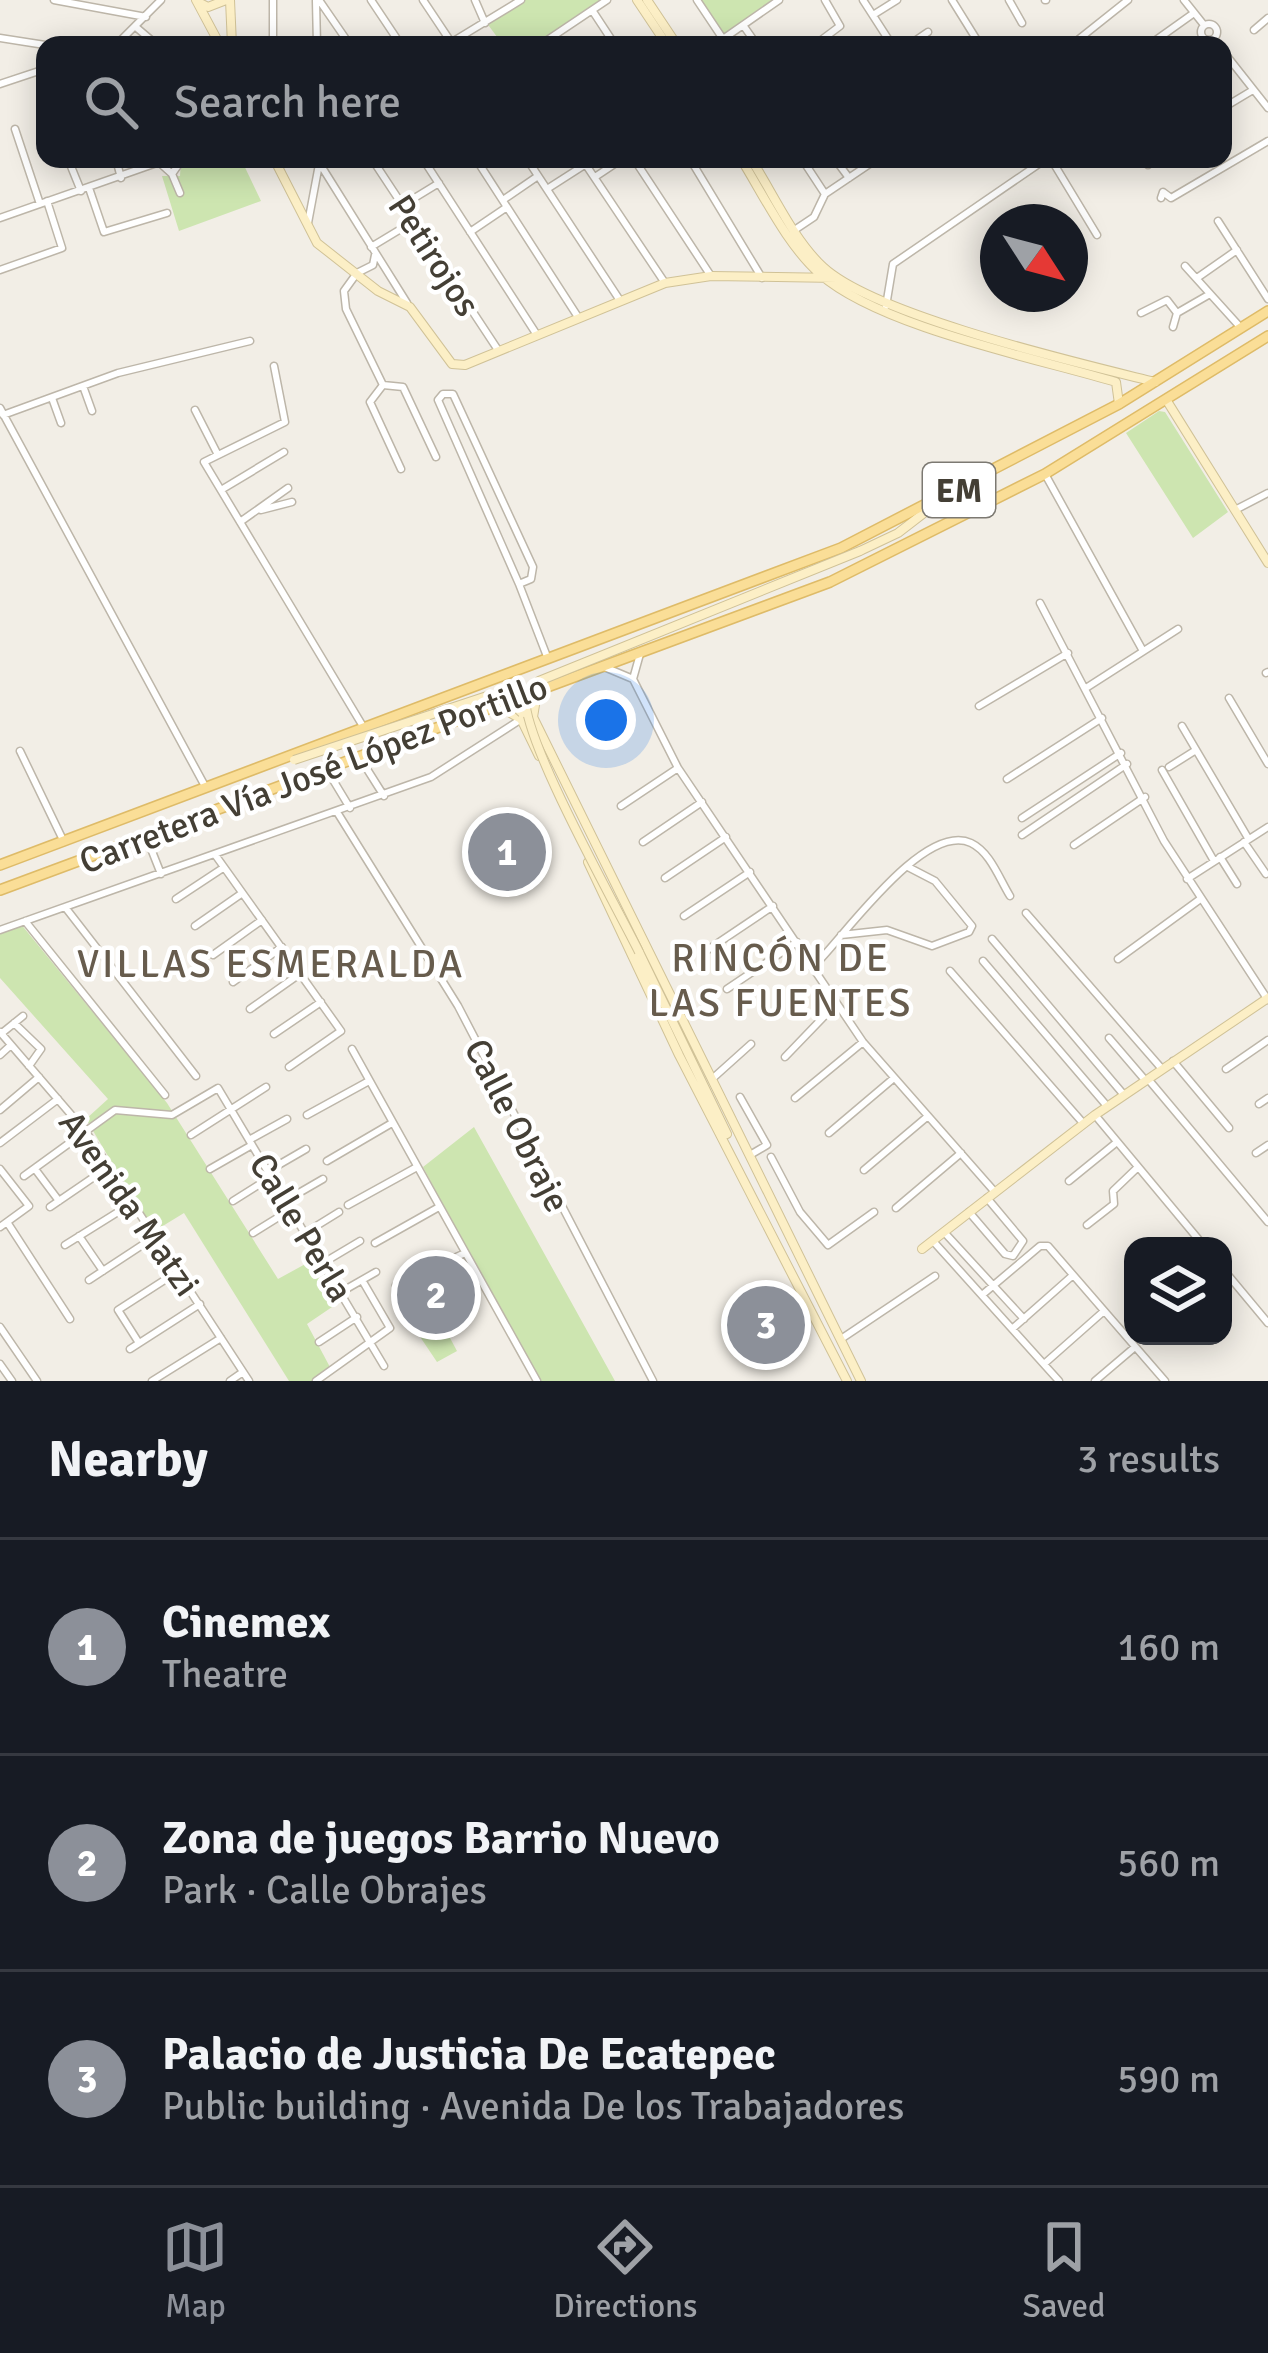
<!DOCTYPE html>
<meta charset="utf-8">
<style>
body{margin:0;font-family:Signika,sans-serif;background:#20242c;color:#f1f3f6}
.controls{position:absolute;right:36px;bottom:36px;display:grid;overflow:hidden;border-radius:24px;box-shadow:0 6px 30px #0003}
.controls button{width:108px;height:108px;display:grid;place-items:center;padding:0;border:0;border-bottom:3px solid #363941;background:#171b24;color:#f1f3f6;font:60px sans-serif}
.compass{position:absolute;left:980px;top:204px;width:108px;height:108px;border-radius:50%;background:#171b24;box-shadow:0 6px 30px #0003;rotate:126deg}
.you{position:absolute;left:606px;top:720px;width:42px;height:42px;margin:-30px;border:9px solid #fff;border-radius:50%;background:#1a73e8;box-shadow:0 0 0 18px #1a73e833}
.badge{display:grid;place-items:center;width:78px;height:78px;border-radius:50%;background:#8c9099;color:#fff;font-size:39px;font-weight:700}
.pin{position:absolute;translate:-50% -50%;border:6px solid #fff;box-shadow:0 3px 12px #0006}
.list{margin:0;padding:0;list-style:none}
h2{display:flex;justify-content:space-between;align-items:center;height:156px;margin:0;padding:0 48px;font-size:51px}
h2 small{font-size:39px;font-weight:400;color:#9ea1a6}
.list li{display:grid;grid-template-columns:78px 1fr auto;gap:36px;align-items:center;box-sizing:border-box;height:216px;padding:0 48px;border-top:3px solid #363941}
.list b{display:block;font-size:45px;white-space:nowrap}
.list p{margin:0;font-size:39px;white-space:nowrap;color:#9ea1a6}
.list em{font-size:39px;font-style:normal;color:#9ea1a6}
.icon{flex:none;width:66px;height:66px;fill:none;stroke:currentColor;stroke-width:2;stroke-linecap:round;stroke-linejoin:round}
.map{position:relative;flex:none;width:1268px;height:1381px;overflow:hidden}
.search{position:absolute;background:#171b24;box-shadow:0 6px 30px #0003;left:36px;right:36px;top:36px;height:132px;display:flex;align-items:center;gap:30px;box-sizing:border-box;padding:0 42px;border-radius:24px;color:#9ea1a6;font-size:45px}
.sheet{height:804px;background:#171b24}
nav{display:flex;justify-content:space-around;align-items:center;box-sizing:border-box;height:168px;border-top:3px solid #363941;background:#171b24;font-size:33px;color:#9ea1a6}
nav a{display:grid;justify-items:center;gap:6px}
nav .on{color:#8c9099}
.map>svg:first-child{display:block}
</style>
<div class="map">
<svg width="1268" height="1381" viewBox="0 0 1268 1381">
<rect width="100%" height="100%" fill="#f2eee6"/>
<path fill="#cde5b0" d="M520,0H607L538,45H503L486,22Z
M699,0H778L723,39Z
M181,159H241L261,201L179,231L162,176H180Z
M1159,411L1165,412L1228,512L1193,538L1126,433Z
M20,923L167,1103L278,1279L309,1262L335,1305L307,1324L331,1369L320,1381H289L184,1213L153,1232L86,1119L108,1099L0,978V930Z
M474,1127L615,1381H535L423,1167Z
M462,1259L480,1291L436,1312L457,1351L437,1362L394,1298L438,1267Z"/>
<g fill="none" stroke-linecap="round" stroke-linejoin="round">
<defs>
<path id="street" d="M54,0L146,17
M319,0L350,45
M371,0L401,45
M423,0L451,42
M475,0L485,23
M697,0L727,45
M863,0L892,45
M952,0L980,45
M1009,0L1022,23
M1045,0H1046
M1184,0L1204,25
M316,1L317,45
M592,10L615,45
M873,15L897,0
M1201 32a8 8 0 1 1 16 0a8 8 0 1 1-16 0Z
M743,25L757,45
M137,28L157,45
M1254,30L1268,18
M0,38L45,45
M723,39L779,0
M1079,39L1128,0
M816,44L840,26L825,0
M116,45L161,0
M273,45V0
M447,45L521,0
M540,45L607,0
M909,45L928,32
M1149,45L1194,13
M1223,51L1268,108
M0,84L45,69
M1223,108L1253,90
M15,129L40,204
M68,159L81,191
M116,159L121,178
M372,159L498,350
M423,159L537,335
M476,159L578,317
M527,159L619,299
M582,159L665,283
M634,159L711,276
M690,159L762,278
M802,159L825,194
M835,159L849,178
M1051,159L1097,235
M1142,159L1148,165L1151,159
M320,164L407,303
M162,165L172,174L179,164L174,159
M172,174L180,193
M595,177L622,159
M89,188L104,232L167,213
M547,189L586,164
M1161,198L1163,192L1171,198L1268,141
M503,200L538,176
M403,205L439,183
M0,218L168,159
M1218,221L1268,299
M308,223L320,159
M796,229L814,217L825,194L877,159
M470,232L507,207
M371,247L414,221
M375,255L373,265L357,273L344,291L346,309L383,385
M1185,266L1241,328
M0,270L62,248L47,201
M1197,278L1237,250
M886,306L893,264L1046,159
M1141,313L1167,300L1177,313
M1173,327L1177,313L1210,294
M274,366L285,422L204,462L364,728
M383,385L403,387L436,457
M383,385L370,402L401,469
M83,386L92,411
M52,398L61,423
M0,408L206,788
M195,410L218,455
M3,415L118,373L250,341
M1045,474L1143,651
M221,490L284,452
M261,510L292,502
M1235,510L1268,493
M240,522L288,488
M519,584L438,400L443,394H453L533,567L531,579L519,584L548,659
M1040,603L1164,841L1268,1000
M602,666L633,679L678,768L863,1042L994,1191
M1266,673L1268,672
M633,679L640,654
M1086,688L1178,629
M1229,698L1268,764
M979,706L1068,653
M1182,726L1248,838
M20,751L64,842
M360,758L384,796
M1169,767L1196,750
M327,770L350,808
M1162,770L1214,861
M1007,779L1102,718
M621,806L678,768
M337,812L458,1006L653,1381
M1022,818L1121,753
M1022,835L1127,764
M146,836L161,874
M643,842L702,802
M1244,842L1266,874
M1074,845L1145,797
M216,856L341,1031L289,1067
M1220,857L1237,884
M665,878L726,837
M1187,879L1268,827
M176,899L223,868
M65,907L196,1076
M1026,913L1162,1069
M684,916L750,872
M25,921L165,1095
M195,926L241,894
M0,930L431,777L523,718
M841,935L887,930L932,946L969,932L972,926L935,881L908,867
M992,939L1124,1095
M706,951L773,906
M213,955L262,920
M1118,959L1199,900
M983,961L1107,1106
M814,966C844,937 924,821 971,843C990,852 999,878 1010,896
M950,971L1083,1123
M233,982L282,947
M727,989L797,942
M250,1009L301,973
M14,1023L41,1049L29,1066
M0,1032L86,1132L249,1381
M2,1033L23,1016
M274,1034L321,1002
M1109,1038L1145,1080
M352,1049L537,1381
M0,1055L11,1045
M785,1057L836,1004
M1173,1061L1229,1128
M1226,1069L1268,1040
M712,1079L751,1044
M1148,1079L1268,1222
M740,1097L767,1145L750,1155
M795,1098L863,1042
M1259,1104L1268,1098
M0,1110L39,1077
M307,1115L369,1081
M1095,1115L1204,1246
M829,1133L894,1078
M191,1135L266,1087
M249,1140L287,1119
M0,1143L58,1099
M1256,1153L1268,1145
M771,1157L800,1212L828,1245L874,1212
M327,1161L392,1123
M0,1169L29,1206L0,1227
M35,1169L59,1201
M210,1169L252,1145
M864,1170L928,1116
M268,1171L306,1149
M24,1176L115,1110L172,1115L218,1088L384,1366
M1069,1181L1117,1142
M233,1201L271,1177
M285,1201L323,1179
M348,1205L417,1167
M50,1207L110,1166
M896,1208L961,1153
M969,1212L1005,1254L1013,1256L1023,1241L987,1198
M7,1222L70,1319
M1087,1225L1114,1204L1113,1191L1138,1167
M944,1232L1024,1319
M253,1233L290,1210
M305,1233L339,1212
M79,1236L103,1271
M933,1241L1059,1381
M375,1243L439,1207
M65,1245L134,1202
M323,1263L360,1241
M1223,1269L1268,1323
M89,1280L156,1236
M396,1285L465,1253
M341,1292L376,1272
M982,1295L1040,1246H1048L1165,1381
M0,1327L37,1381
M1012,1329L1072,1276
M841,1339L935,1276
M319,1342L357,1317
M139,1343L118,1310L177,1272
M130,1349L200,1304
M0,1364L12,1381
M1044,1364L1104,1311
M152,1381L221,1338
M230,1381L243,1372
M316,1381L390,1328L362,1280
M1095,1381L1135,1347"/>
<path id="secondary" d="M196,0L220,45
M230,0L232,45
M637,0L667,45
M647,0L677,45
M198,2L208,7L226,0
M274,159L317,243L378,291L410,307L452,364L465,365L665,283L711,276L837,278
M741,159C764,196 787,245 820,274C880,327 1036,358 1116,382L1119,404
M751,159C773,193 793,239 823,267C876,316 1079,363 1155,382
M1167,401L1268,563
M860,551L898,533L937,503
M537,693L533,717L861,1381
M498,706L521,719L539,756
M588,862L679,1055L847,1381
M639,952L727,1134
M922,1249L1095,1115L1268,998"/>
<path id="primary" d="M0,865L841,548L1119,404L1268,311
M0,890L830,582L1045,474L1268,336"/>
</defs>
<use href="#street" stroke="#bdb6a9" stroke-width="9"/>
<use href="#secondary" stroke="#d0c297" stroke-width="10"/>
<use href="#primary" stroke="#debb68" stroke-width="12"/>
<use href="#street" stroke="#fff" stroke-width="6"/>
<use href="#secondary" stroke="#fcefc6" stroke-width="8"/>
<use href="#primary" stroke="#fade97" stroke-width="9"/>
<defs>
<path id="secondary-bridge" d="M294,760L487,696L509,701L522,713
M639,952C618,909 516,729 526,693L539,681L860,551"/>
</defs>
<use href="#secondary-bridge" stroke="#d0c297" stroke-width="10" stroke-linecap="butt"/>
<use href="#secondary-bridge" stroke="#fcefc6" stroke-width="8"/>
</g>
<g text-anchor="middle" stroke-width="9" stroke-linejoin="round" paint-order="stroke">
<rect fill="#fff" stroke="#7c7972" stroke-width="3" x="923" y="463" width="72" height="54" rx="9"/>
<g font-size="33" font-weight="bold" fill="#443f35">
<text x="959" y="502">EM</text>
</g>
<g font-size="36" fill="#443f35" stroke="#fff">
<text transform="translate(435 255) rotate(57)" y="13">Petirojos</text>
<text transform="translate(313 773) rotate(-21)" y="13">Carretera Vía José López Portillo</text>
<text transform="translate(518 1125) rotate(63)" y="13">Calle Obraje</text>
<text transform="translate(130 1203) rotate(55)" y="13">Avenida Matzi</text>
<text transform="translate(302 1227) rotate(59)" y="13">Calle Perla</text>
</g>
<g font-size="39" letter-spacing="3" fill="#675c4d" stroke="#fff">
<text x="781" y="971">RINCÓN DE<tspan x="781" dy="45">LAS FUENTES</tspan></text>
<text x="271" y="977">VILLAS ESMERALDA</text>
</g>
</g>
</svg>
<div class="controls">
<button><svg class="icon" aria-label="layers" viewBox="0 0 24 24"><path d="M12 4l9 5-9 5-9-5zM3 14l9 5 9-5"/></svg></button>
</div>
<svg class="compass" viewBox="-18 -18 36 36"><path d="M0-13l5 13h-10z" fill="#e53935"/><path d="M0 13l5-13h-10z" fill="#9ea1a6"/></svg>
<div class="you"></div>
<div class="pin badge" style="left:507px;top:852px">1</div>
<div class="pin badge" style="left:436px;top:1295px">2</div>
<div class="pin badge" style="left:766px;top:1325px">3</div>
<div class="search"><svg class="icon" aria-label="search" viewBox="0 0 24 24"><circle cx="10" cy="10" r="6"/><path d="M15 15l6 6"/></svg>Search here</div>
</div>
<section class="sheet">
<h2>Nearby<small>3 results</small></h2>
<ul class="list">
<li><span class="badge">1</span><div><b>Cinemex</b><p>Theatre</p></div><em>160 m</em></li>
<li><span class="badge">2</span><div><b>Zona de juegos Barrio Nuevo</b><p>Park · Calle Obrajes</p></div><em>560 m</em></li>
<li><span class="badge">3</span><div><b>Palacio de Justicia De Ecatepec</b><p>Public building · Avenida De los Trabajadores</p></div><em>590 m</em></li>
</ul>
</section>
<nav>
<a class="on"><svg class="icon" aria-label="map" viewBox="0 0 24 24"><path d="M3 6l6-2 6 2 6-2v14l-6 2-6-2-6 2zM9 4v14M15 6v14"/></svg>Map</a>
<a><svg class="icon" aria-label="directions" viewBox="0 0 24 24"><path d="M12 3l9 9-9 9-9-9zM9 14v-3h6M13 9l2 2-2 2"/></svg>Directions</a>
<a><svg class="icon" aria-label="saved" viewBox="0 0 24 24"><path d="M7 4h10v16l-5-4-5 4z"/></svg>Saved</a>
</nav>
